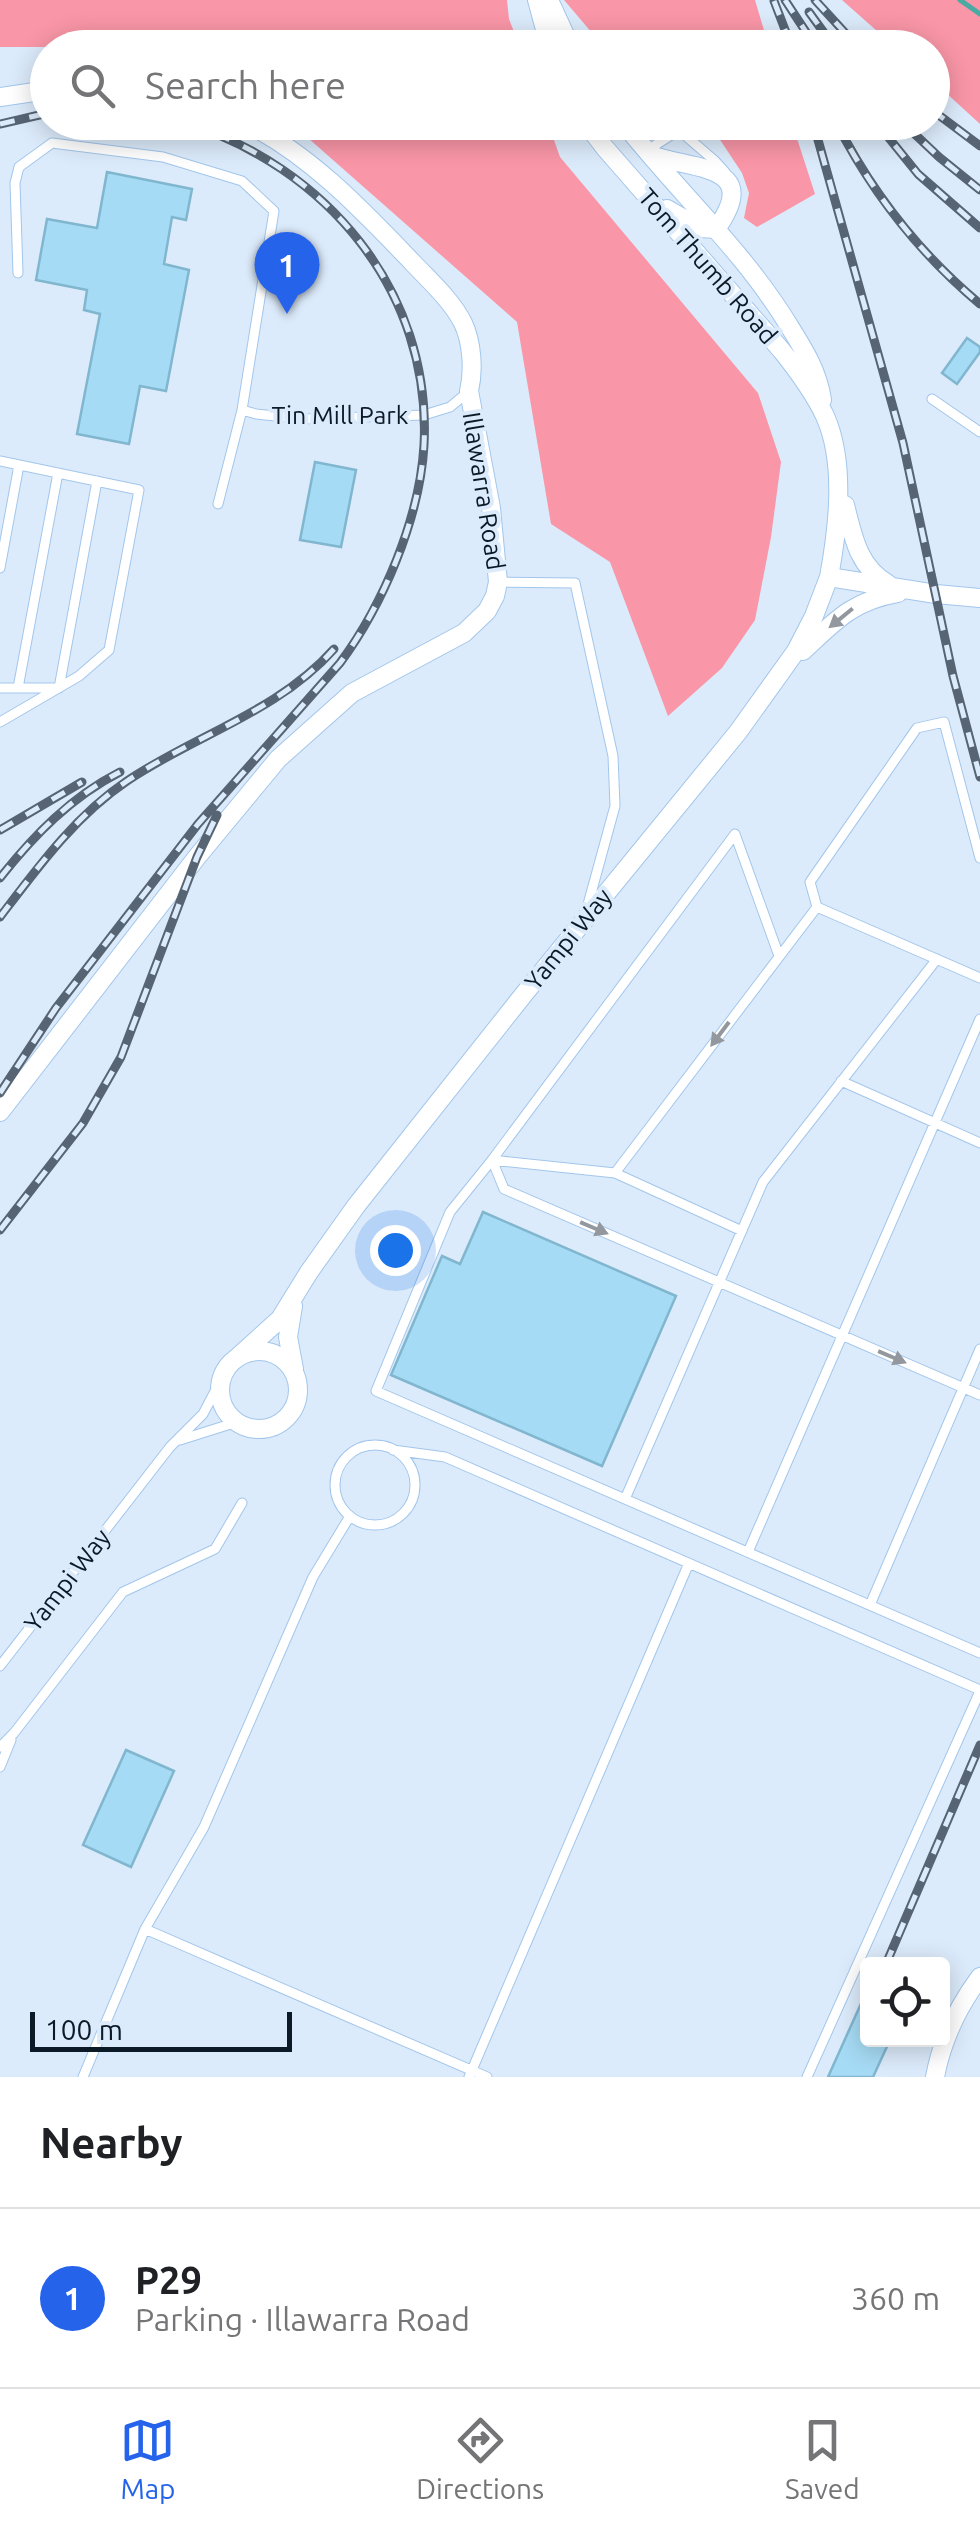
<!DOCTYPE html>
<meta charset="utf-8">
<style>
body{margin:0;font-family:Ubuntu,sans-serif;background:#f2f2f2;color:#202124}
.controls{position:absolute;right:30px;bottom:30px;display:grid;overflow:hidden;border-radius:10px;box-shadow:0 5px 25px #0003}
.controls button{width:90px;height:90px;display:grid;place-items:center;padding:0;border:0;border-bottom:2px solid #e0e0e0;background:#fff;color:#202124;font:50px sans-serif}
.scale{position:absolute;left:30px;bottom:25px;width:262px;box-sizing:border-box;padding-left:10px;border:5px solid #0c1a27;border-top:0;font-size:28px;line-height:35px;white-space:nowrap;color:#0c1a27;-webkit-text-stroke:8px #dcebfb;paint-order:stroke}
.you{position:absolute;left:395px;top:1250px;width:35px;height:35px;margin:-25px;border:8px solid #fff;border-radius:50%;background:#1a73e8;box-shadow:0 0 0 15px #1a73e833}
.badge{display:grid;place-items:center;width:65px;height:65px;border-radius:50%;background:#2563eb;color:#fff;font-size:32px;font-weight:700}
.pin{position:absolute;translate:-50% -82px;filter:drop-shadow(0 2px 5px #0008)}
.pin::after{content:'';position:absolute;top:52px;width:35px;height:30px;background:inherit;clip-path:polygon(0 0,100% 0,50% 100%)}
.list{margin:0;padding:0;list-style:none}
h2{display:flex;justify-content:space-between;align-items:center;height:130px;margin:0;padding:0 40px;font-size:42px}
h2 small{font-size:32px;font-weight:400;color:#757577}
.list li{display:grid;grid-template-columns:65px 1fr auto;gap:30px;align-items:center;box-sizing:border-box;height:180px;padding:0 40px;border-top:2px solid #e0e0e0}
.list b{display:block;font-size:38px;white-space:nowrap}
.list p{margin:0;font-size:32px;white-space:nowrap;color:#757577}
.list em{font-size:32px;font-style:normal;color:#757577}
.icon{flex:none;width:55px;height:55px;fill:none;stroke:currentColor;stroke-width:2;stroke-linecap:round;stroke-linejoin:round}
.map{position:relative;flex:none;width:980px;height:2077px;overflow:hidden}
.search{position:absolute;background:#fff;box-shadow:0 5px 25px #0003;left:30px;right:30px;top:30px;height:110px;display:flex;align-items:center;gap:25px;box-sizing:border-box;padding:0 35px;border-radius:55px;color:#757577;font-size:38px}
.sheet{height:310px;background:#fff}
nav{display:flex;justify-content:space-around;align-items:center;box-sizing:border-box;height:140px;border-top:2px solid #e0e0e0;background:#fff;font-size:28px;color:#757577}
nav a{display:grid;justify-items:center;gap:5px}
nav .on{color:#2563eb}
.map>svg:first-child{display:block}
</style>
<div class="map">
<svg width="980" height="2077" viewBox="0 0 980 2077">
<rect width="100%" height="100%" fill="#dcebfb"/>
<path fill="#f996a7" d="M0,0H507L509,19L520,47H0Z
M564,0H755L769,47H604Z
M842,0H980V124L933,81L932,48L895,47Z
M291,123H548L560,157L758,393L781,462L771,537L755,620L722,668L668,716L610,562L551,524L517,322Z
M709,123H792L815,194L757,227L744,218L749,193L742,173Z"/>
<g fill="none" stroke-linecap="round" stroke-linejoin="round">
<path stroke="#49aaa3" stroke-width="5" d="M960,0L980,14"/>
</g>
<path fill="#a6dbf5" stroke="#81b6cf" stroke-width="2.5" d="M107,172L192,189L186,220L172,217L164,264L189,270L166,391L140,386L129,444L77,434L100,314L84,310L87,290L36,280L47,219L97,228Z
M967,338L980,347V352L957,384L942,373Z
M315,462L356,470L341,547L300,540Z
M483,1212L676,1296L602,1466L391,1375L442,1256L460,1264Z
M126,1750L174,1771L131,1867L83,1845Z
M868,1988V2040H890L873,2077H828Z"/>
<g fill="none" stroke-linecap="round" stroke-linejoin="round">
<defs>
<path id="lane" d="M646,151L679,130L715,161L725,172
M18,273L15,183L19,167L52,143L163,157L242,181L274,211L242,410
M932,399L980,432
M0,461L139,490L109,650L79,676L0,722
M218,504L242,410L256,414L304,419L424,415L450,407L467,393
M0,568L19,465
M498,582L575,583L613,756L615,806L587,908
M0,688H59L97,481
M18,688L58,473
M817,907L810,882L917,728L944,722L980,858
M817,907L980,978
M779,956L735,834L492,1160L450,1212L376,1391L980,1653
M841,1081L980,1143
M492,1160L504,1189L980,1395
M492,1160L615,1173L742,1231
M615,1173L817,907
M180,1440L237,1422
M335 1485a40 40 0 1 1 80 0a40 40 0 1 1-80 0Z
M393,1450L445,1457L980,1690
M625,1499L763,1182L937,959
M748,1552L980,1019
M870,1605L980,1349
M0,1666L170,1447L203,1414L223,1376
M0,1747L14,1733L123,1592L215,1549L242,1503
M0,1767L11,1740
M145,1929L487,2077
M83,2077L145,1929L204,1827L313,1577L350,1516
M469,2077L689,1563
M807,2077L980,1691"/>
<path id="street" d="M537,0L550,48
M549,0L571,48
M0,97L48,90
M585,122L605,148L782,351C798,371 814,393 825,416C846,463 838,528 829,577L936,594L980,598
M623,122C677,191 742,249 788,324C803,348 818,371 822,400
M652,155C690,170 764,163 716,229
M667,209L700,228L716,229
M845,505C853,536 858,567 888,584
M803,651C835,621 852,601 898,593
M0,1112L197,857L278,759L352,693L464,633L487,611L495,596L498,582L491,508L469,391C474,370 472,342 463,323C452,301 431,282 414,264C364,212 310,154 244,122
M293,1306L288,1337L294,1369
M220 1390a39 39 0 1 1 78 0a39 39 0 1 1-78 0Z
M239,1356L280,1319L309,1272L356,1206L524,994L738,732L796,651L814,616L829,577
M935,2077C942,2039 957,2008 980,1977"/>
</defs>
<use href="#lane" stroke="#a2c6eb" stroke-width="11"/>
<use href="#street" stroke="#a2c6eb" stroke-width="20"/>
<use href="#lane" stroke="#fff" stroke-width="9"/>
<use href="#street" stroke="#fff" stroke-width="18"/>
<defs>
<path id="rail" d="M785,0L810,38
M815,0L859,48
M774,1L792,48
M809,12L835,48
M932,110L980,146
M813,122L903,443L953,676L980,777
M836,122C872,193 919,253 980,304
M876,122L918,174L980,228
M902,122L939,157L980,190
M0,124L48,113
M0,830L82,782
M0,878C34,835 71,797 120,772
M0,917C38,867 75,816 127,781C195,735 278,712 334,649
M0,1093L56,1008L198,824L340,663C383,605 420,518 424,445C432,291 326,166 183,122
M0,1230L83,1123L121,1057L197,857L217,815
M886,1964L980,1745"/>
</defs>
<use href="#rail" stroke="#566473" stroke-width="9"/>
<use href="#rail" stroke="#dcebfb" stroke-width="5" stroke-dasharray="15" stroke-linecap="butt"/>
</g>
<defs><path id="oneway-solid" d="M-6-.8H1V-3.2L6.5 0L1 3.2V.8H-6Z" transform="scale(2.5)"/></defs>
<g fill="#92989e">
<use href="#oneway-solid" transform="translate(841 618) rotate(141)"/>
<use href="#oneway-solid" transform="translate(720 1034) rotate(127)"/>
<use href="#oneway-solid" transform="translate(594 1228) rotate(23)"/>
<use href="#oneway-solid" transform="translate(892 1357) rotate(23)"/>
</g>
<g text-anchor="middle" stroke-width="8" stroke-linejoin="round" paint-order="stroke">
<g font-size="25" fill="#0c1a27" stroke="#dcebfb">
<text transform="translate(708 266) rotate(49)" y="9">Tom Thumb Road</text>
<text x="340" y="424">Tin Mill Park</text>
<text transform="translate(484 491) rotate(81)" y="9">Illawarra Road</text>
<text transform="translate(568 939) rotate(-51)" y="9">Yampi Way</text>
<text transform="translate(67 1580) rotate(-52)" y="9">Yampi Way</text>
</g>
</g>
</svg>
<div class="controls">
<button><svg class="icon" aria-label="locate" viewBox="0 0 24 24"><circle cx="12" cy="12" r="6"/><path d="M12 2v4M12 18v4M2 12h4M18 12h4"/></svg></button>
</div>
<div class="scale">100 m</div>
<div class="you"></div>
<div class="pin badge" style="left:287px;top:314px">1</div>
<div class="search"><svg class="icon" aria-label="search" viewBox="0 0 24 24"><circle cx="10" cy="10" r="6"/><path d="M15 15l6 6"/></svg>Search here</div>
</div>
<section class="sheet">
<h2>Nearby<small></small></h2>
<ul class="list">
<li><span class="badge">1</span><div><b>P29</b><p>Parking · Illawarra Road</p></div><em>360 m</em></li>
</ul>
</section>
<nav>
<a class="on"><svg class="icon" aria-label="map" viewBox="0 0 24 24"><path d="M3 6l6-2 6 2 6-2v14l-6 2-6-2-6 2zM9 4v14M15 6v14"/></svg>Map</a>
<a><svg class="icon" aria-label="directions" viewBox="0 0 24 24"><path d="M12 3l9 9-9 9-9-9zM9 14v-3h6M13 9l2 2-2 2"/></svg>Directions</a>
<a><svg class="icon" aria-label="saved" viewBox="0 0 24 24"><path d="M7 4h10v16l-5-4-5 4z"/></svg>Saved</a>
</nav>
